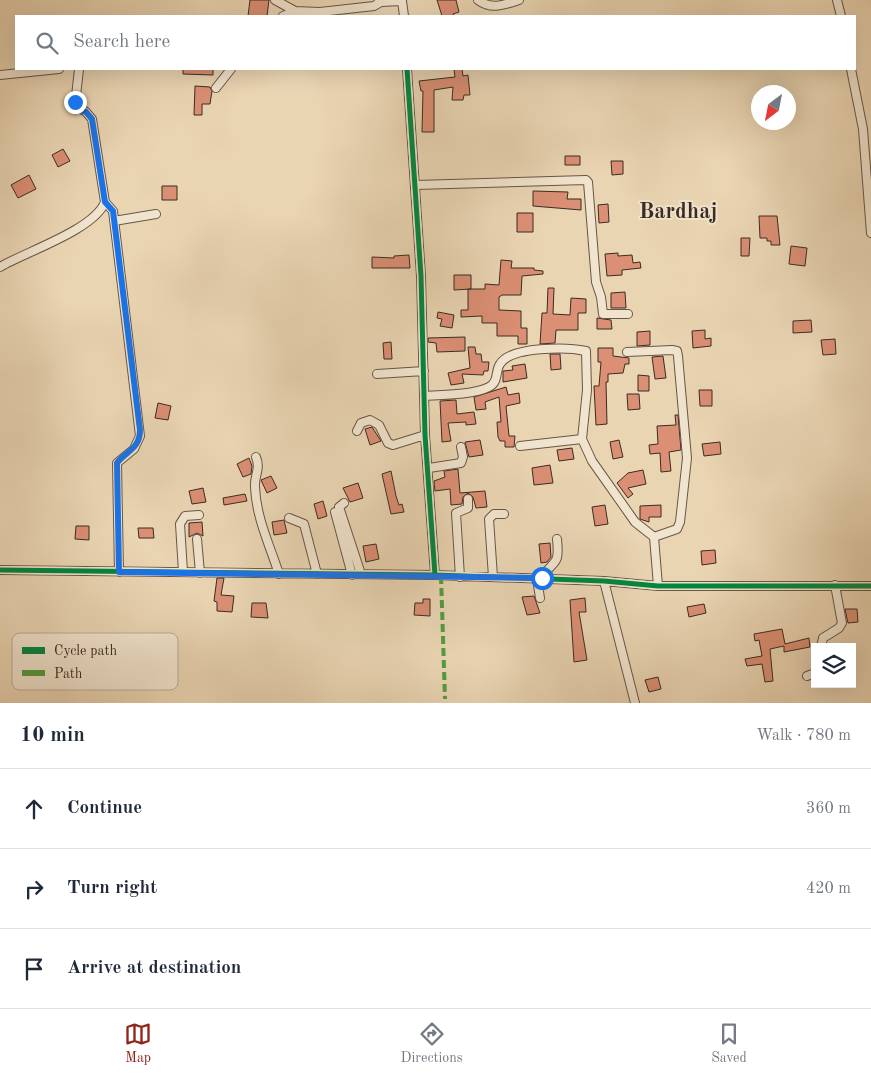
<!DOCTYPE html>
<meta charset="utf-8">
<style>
body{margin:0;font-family:"Old Standard TT",serif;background:#f6f6f7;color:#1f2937}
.controls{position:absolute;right:15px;bottom:15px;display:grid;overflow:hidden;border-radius:0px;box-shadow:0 5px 20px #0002}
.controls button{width:45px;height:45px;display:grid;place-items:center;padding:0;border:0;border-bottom:1px solid #e0e1e3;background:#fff;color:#1f2937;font:25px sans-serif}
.compass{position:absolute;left:751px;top:85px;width:45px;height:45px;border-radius:50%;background:#fff;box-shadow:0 5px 20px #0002;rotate:212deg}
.stop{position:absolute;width:15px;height:15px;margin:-11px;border:4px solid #1a73e8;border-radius:50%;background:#fff}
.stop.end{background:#1a73e8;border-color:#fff;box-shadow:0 1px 5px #0008}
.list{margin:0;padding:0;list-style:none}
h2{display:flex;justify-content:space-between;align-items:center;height:65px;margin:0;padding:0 20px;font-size:21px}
h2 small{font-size:16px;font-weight:400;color:#747a83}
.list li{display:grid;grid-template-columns:32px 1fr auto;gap:15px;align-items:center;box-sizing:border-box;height:80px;padding:0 20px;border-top:1px solid #e0e1e3}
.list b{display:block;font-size:19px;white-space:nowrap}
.list em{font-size:16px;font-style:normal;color:#747a83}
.icon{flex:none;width:28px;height:28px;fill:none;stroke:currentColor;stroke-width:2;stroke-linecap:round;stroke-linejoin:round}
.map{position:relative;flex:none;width:871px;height:703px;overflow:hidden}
.search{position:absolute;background:#fff;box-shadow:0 5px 20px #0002;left:15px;right:15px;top:15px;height:55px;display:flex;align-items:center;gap:12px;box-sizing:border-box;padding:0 18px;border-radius:0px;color:#747a83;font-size:19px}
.sheet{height:305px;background:#fff}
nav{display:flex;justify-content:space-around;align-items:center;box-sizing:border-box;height:70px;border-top:1px solid #e0e1e3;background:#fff;font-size:14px;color:#747a83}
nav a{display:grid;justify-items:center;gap:2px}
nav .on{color:#8f2418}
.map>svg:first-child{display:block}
</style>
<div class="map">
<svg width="871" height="703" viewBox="0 0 871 703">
<rect width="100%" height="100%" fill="#ead5b3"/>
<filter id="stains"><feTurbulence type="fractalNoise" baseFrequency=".004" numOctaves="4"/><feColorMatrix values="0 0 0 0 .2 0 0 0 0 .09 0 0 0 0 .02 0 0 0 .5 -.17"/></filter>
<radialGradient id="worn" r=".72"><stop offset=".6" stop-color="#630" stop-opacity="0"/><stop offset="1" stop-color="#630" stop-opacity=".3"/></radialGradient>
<path fill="#db8f74" stroke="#3b2b23" d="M250,0H269L267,16H248Z
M437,0H456L459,12L453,14L454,16H442Z
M183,69H213V75L183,74Z
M454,69H462L463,76L468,75L470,95H464L463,100H452L453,87L434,90V132H422L423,91H421L419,81L455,77Z
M195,86L210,87L212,91L210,104H202V115H194Z
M63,149L70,161L58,167L52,155Z
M565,156H580V165H565Z
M611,161H623V174L612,175Z
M29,175L36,189L18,198L11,185Z
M162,186H177V200H162Z
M533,191L568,192L567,199H581V210L533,206Z
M608,204L609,222L599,223L598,205Z
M517,213H533V232H517Z
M759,216H777L780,245H771V241H767V238H760Z
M741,238H750L749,256H741Z
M791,246L807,248L805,266L789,264Z
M618,253V256L632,255L633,263L640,262L641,268L622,270V275L607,276L605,254Z
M409,255L410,268H372V257L394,258V256Z
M501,260L512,261L511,268H534V270L543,271V274L522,276L521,295H502L499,297V310L521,311V328H527V344H518V336H497V323H482V316L461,317V310H468V289H485V284L499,285Z
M454,275H471V289L454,290Z
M548,288H554L553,314L570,315L571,298L586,299V313H578V330H556L555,343L540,344L542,313H547Z
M625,292L626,308H611V293Z
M438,312L454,315L452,328L440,326L442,319L437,318Z
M597,318L611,320L612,329H597Z
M811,320L812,332L793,333V321Z
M705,330V339L711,338V346L693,348L692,331Z
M650,331V345L637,346V332Z
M465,337V351L437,352L436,343L428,342V338Z
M835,339L836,354L823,355L821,340Z
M391,342L392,359H384L383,343Z
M468,347H475L476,354H481L482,362H489L488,371H484L483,375L462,374L464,383L451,385L448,373L470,368Z
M598,348H613V356L629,358V364H625L623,373L608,374V382H606L607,424L596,425L594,386H599L601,362H598Z
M550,354H560L561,369L551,370Z
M663,356L666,378L655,379L652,357Z
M525,364L527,378L503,382V371L513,370L512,366Z
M638,375L649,376V391H638Z
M506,387L508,395L519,393L520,403L506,406L509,436H515L514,447H505V441H500L498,437L497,422H501L499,397L485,402L486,409L476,410L474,397Z
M699,390H712V406H700Z
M627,394H639L640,409L628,410Z
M456,400L457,414L474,412L476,424L466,425V422L448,423L451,441L442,442L440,401Z
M158,403L171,406L168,420L155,418Z
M675,415H678L681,450L669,452L671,471L661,472L660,453L650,454L649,445L658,444L657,426L676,425Z
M372,427L381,441L370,445L365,429Z
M480,440L483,455L469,457L465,442Z
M619,440L623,457L613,459L610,442Z
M720,442L721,454L704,456L702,444Z
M572,448L574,459L559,461L557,450Z
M249,458L252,466L251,474L243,477L237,464Z
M550,465L553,483L534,485L532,468Z
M458,469L460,493L485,491L487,507L476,508L473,497L468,493L463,497L462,504L451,505L450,489L435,491L434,481L445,477L444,471Z
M643,470L646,484L628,488L633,494L628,498L617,483L628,473Z
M391,471L396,496L399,505L402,504L404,512L391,514L382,474Z
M271,476L277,488L267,493L261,480Z
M358,483L363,498L350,502L343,488Z
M203,488L206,502L192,504L189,491Z
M245,494L247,501L224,505L223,498Z
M323,501L327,516L318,519L314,504Z
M605,505L608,524L595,526L592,507Z
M661,505V517H649V522L640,519V506Z
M284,520L287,533L274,535L272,522Z
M202,522L203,536L197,533L189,537V523Z
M76,526H89V540L75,539Z
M138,528H153L154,538H139Z
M550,543L551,557L547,562L541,563L539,544Z
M376,544L379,559L366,562L363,546Z
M715,550L716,563L702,565L701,551Z
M217,578H224L221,595L234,596L232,612L217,611V602L214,601Z
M534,596L540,613L527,615L522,597Z
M585,598L586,612H579L587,660L574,662L570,600Z
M423,599H430V616L414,615L415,603H423Z
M252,603H266L268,618L251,617Z
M704,604L706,613L689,617L687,607Z
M845,609H857L858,622L848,623Z
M782,629L785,644L809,638L810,647L784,652V646L770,649L773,681L765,682L762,664L747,666L745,659L762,656L759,640L755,641L754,634Z
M658,677L661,689L649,692L645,680Z"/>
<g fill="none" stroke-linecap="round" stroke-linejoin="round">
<defs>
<path id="minor" d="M275,0L295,11
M379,0L381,2L402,1L404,16
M478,0C491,10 504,5 519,0
M837,0L841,16
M283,16L295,11L320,12L374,6L381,2
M407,69L421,276L425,435L435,575
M851,69L863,129L871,233
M0,75L59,69
M216,88L231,69
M416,185L586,180L588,182L596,282L601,297L603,314H628
M105,202L113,211L140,436L134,449L117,463L119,572
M114,221L156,214
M0,267C25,252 94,230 105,202L92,119L86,112L75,105L79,69
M627,352L672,350L677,351L678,356L687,458L680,522L677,529L654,537
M377,374L424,371
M424,396C442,395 473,395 489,387C499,382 495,371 500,364C511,346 568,347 586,351L587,390L582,439L592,461L635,522L654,537L658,586
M357,431L361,423L370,420L379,425L388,443L393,445L425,435
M520,446L582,439
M256,457C261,469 254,476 255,487C256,517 270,546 279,574
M429,468L461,463L463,457L461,447
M344,503L339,507L361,574
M335,512L352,575
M289,518L304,524L317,574
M197,539L200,573
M0,570L435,575L604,581L658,586H871
M183,572L180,524L185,516L199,515
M460,577L456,513L468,508V499
M493,577L489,519L494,514H504
M542,578C553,558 560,569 557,539
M537,579L540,598
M604,581L635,703
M821,647L823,638L839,628L842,623L835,585
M807,676L815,673"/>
</defs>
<use href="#minor" stroke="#675647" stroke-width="10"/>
<use href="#minor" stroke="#f1e4ce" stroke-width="8"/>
<path stroke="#529d40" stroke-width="4" stroke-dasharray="8 4" stroke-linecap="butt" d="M441,576L445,699"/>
<defs>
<path id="cycleway" d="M407,69L421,276L425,435L435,575
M0,570L435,575L604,581L658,586H871"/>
</defs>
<use href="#cycleway" stroke="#f1e4ce" stroke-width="8"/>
<use href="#cycleway" stroke="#00873e" stroke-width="5"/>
</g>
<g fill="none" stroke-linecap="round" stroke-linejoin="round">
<path stroke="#1a73e8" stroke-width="6" d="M75,102L76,108L86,112L92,119L105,202L113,211L140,430C140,449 126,451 117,463L119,572L542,578"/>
</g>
<g text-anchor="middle" stroke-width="4" stroke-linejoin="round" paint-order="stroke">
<g font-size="22" font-weight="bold" fill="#3b2b23" stroke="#f1e4ce">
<text x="678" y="218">Bardhaj</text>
</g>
</g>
<rect x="12" y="633" width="166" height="57" rx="8" fill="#f1e4ce" stroke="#baac9b" stroke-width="1"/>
<rect x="22" y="647" width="23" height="7" fill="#00873e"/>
<rect x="22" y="670" width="23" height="6" fill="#529d40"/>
<g font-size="14" fill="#3b2b23">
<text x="54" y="655">Cycle path</text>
<text x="54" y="678">Path</text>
</g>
<rect width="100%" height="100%" filter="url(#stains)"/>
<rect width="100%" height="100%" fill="url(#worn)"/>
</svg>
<div class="controls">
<button><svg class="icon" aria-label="layers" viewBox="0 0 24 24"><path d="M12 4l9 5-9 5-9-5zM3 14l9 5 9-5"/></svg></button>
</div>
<svg class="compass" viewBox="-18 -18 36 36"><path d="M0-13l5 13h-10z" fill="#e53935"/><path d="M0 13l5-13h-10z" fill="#747a83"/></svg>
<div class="stop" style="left:542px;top:578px"></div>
<div class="stop end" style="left:75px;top:102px"></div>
<div class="search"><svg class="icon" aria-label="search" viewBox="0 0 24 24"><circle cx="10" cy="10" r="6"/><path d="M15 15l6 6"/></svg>Search here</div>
</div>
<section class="sheet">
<h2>10 min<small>Walk · 780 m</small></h2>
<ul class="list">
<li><svg class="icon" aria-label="ahead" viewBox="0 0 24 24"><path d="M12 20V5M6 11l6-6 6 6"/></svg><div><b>Continue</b></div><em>360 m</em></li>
<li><svg class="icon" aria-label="right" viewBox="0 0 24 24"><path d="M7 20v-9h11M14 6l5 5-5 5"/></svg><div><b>Turn right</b></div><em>420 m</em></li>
<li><svg class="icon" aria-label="arrive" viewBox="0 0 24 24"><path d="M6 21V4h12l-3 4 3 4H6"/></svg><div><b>Arrive at destination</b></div></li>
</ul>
</section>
<nav>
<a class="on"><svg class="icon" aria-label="map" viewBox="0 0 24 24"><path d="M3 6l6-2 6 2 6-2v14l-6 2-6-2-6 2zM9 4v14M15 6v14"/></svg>Map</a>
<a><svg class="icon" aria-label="directions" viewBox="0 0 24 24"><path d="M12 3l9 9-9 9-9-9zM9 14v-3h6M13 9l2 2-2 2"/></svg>Directions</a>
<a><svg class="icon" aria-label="saved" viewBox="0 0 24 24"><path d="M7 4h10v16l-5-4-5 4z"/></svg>Saved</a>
</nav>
